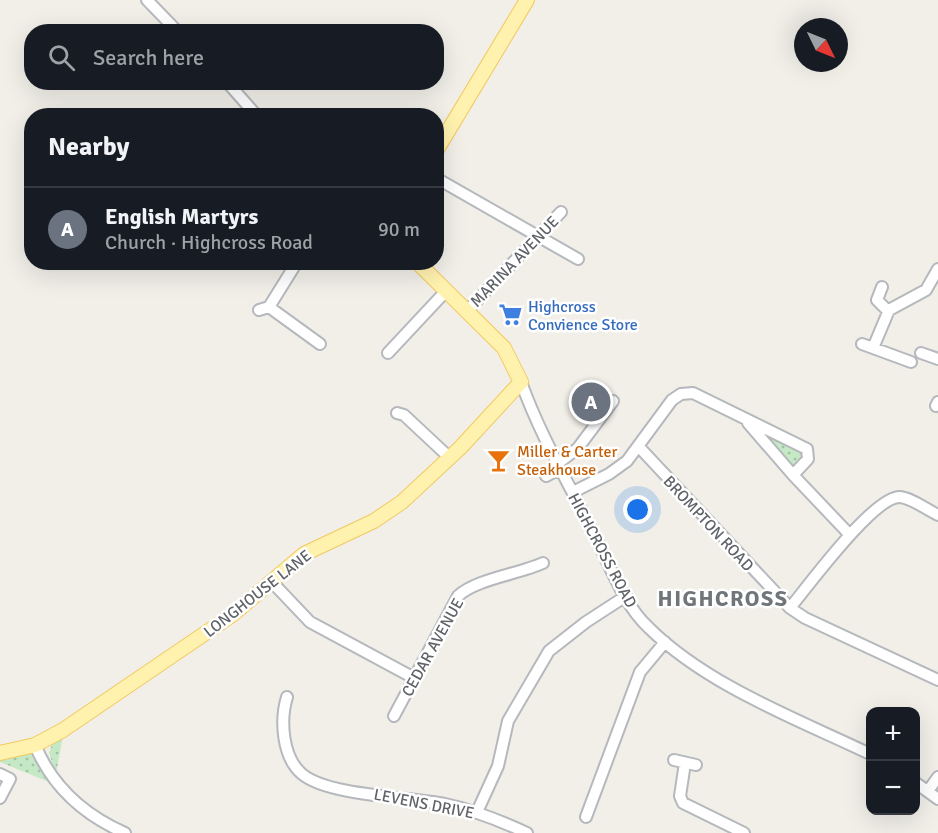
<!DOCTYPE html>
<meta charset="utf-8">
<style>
body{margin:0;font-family:Signika,sans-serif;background:#20242c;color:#f1f3f6}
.controls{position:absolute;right:18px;bottom:18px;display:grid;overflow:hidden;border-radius:12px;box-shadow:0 6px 24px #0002}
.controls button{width:54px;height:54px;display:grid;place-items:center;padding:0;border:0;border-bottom:2px solid #363941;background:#171b24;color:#f1f3f6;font:30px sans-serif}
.compass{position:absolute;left:794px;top:18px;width:54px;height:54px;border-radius:50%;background:#171b24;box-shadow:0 6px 24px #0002;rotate:133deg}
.you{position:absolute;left:638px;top:510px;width:21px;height:21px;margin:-15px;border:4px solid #fff;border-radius:50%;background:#1a73e8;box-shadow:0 0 0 9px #1a73e833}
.badge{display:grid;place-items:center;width:39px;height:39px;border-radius:50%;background:#7c3aed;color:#fff;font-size:20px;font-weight:700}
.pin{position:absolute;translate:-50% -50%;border:3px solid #fff;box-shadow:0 2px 6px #0006}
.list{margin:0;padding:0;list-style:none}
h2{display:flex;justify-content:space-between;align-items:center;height:78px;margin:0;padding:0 24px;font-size:26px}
h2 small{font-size:20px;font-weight:400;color:#9ea1a6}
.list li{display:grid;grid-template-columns:39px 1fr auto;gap:18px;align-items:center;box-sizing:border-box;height:84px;padding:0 24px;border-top:2px solid #363941}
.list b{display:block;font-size:22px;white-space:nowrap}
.list p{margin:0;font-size:20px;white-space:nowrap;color:#9ea1a6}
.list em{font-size:20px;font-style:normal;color:#9ea1a6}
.icon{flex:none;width:33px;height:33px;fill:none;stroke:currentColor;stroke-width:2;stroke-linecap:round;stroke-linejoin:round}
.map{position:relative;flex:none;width:938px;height:833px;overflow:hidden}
.search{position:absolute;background:#171b24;box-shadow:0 6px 24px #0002;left:24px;top:24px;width:420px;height:66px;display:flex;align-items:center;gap:15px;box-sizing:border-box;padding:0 21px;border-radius:24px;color:#9ea1a6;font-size:22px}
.panel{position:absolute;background:#171b24;box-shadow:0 6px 24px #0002;left:24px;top:108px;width:420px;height:162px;border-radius:24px}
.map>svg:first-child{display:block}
</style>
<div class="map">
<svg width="938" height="833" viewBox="0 0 938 833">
<defs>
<pattern id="green-dots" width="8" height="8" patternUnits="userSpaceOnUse" patternTransform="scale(1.5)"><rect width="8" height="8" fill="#c5e8c5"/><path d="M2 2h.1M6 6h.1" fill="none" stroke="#a3c0a4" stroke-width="1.8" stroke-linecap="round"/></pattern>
</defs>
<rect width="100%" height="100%" fill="#f1efe8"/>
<path fill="url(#green-dots)" d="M748,422L808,453L793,475Z
M63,736L56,773L49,753L53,742Z
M35,751L54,784L0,762V757Z"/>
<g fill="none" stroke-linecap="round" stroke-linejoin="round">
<defs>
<path id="minor" d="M147,0L178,32
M227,82L257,116
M436,178L578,259
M882,287L877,300L888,311
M269,307L320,344
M259,310L269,307L297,262
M467,311L561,212
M862,344L873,348
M388,353L446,291
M921,353L938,359
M911,362L873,348L889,310L926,290L938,269
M521,382C540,435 569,484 594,534C610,565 623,604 649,628C708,686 797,719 870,754
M936,406L938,402
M397,413L404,415L450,458
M748,423L793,475
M639,447L790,608L805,618L938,680
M557,464L578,448L613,401
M546,476L559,469
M573,492L609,474L627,461L672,400L681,394L693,393L807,449L808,459L793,475L850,535
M271,581L310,622L414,678
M790,608C808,586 874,496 900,497C912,498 927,510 938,515
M287,697C280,720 282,757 302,774C328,796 410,797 445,804C474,810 501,821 527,833
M394,716L458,596C476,579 519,574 543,563
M35,745C52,786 84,815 125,833
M674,760L696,765
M685,763L680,796L683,803L744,833
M0,774L10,779L0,798
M916,783L938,799
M928,791L938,777
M477,812L498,766L508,721L549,651L586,622L626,596
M586,817L640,672L665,642"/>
<path id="major" d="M436,151L527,0
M0,753L35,745L63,730L232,615L304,554L374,521L402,502L460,448L521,382L504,348L417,262"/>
</defs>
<use href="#minor" stroke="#b5b8bc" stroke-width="14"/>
<use href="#major" stroke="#f2c960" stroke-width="16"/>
<use href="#minor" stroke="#fff" stroke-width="10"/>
<use href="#major" stroke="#fff2af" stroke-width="14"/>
</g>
<defs>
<symbol id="supermarket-bare" viewBox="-9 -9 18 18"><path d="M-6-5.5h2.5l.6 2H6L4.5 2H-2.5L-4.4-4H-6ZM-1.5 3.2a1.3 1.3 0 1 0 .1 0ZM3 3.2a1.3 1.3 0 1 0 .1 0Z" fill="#3f7fe0" stroke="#fff" stroke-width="2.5" paint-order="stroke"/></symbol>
<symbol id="bar-bare" viewBox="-9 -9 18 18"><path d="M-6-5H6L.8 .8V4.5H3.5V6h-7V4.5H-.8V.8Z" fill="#e8710a" stroke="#fff" stroke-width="2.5" paint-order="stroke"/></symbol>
</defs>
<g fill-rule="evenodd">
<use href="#supermarket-bare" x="494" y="298" width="33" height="33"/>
<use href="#bar-bare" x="482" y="444" width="33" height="33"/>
</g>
<g text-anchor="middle" stroke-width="5" stroke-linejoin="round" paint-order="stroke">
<g font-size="16" fill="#5f6368" stroke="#fff">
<text transform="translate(514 261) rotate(-46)" y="6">MARINA AVENUE</text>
<text transform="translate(709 523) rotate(47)" y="6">BROMPTON ROAD</text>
<text transform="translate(603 550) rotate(62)" y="6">HIGHCROSS ROAD</text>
<text transform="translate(257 593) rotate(-38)" y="6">LONGHOUSE LANE</text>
<text transform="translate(432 647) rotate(-61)" y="6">CEDAR AVENUE</text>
<text transform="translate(424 803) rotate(11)" y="6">LEVENS DRIVE</text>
</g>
<g font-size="16" fill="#366cbe" stroke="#fff" text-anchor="start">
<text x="528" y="312">Highcross<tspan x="528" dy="18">Convience Store</tspan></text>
</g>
<g font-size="16" fill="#c56008" stroke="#fff" text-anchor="start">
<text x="517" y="457">Miller &amp; Carter<tspan x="517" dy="18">Steakhouse</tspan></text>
</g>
<g font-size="22" font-weight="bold" letter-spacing="1.5" fill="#70757a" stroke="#fff">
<text x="723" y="606">HIGHCROSS</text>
</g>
</g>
</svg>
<div class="controls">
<button>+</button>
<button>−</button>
</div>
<svg class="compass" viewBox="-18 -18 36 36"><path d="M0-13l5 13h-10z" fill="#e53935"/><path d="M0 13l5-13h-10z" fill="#9ea1a6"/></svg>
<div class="you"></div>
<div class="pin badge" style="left:591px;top:402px;background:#6b7280">A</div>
<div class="search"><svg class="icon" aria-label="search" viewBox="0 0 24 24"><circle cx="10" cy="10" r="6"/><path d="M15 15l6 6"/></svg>Search here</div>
<section class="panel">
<h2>Nearby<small></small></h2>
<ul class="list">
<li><span class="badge" style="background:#6b7280">A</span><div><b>English Martyrs</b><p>Church · Highcross Road</p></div><em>90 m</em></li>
</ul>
</section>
</div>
